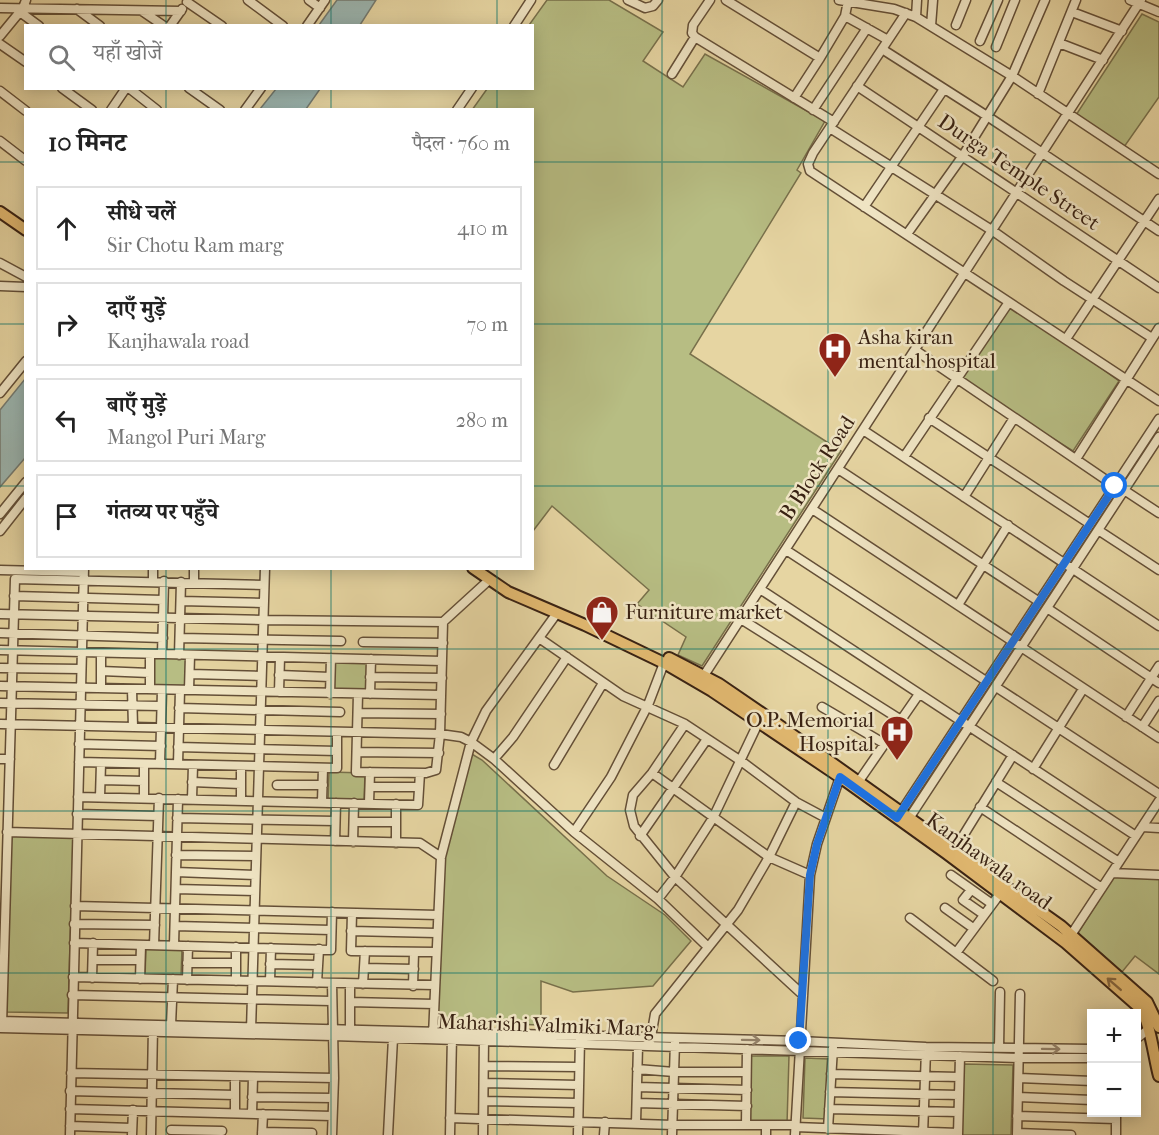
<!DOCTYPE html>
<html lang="hi">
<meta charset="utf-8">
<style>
body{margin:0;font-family:"IM FELL French Canon","Noto Serif Devanagari",serif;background:#f6f6f6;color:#222}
.controls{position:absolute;right:18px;bottom:18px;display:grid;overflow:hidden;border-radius:0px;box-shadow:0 3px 15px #0003}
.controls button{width:54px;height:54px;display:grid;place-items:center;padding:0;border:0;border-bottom:2px solid #e0e0e0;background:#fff;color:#222;font:30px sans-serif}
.stop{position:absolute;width:18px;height:18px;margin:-14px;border:4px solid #1a73e8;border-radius:50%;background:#fff}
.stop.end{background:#1a73e8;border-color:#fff;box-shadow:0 2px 6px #0008}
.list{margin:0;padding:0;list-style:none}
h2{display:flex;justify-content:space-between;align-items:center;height:78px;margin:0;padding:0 24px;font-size:26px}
h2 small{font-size:20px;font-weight:400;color:#767676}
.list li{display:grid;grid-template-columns:39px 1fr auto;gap:18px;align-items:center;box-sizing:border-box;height:84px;margin:0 12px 12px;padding:0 12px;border:2px solid #e0e0e0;border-radius:0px}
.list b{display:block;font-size:22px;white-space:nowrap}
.list p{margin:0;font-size:20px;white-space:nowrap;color:#767676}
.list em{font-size:20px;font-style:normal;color:#767676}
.icon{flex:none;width:33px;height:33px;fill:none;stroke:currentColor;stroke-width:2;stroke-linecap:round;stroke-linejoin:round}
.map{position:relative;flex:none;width:1159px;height:1135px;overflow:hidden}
.search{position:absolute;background:#fff;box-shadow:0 3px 15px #0003;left:24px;top:24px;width:510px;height:66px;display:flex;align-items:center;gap:15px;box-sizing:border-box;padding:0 21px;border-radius:0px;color:#767676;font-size:22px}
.panel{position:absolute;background:#fff;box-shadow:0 3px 15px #0003;left:24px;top:108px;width:510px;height:462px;border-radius:0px}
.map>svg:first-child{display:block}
</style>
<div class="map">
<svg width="1159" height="1135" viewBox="0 0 1159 1135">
<rect width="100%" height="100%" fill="#e6d5a2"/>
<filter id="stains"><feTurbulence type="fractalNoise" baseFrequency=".00333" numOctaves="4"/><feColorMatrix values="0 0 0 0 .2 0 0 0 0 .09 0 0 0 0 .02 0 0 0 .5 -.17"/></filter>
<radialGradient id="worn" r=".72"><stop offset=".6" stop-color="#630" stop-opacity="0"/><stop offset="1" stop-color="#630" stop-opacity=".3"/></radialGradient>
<path fill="#b7bd83" stroke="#78704b" stroke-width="1.5" d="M547,0H609L663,32L643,61L683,87L705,54L825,121L797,170L801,173L690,354L841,451L702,666L678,655L686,637L637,604L649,590L552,506L533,531L532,110H472L487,89L532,88V26L529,25Z
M1142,14L1159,22V97L1124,147L1076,115Z
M1009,302L1119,381L1073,451L956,378Z
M152,657L189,658L188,688L152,687Z
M333,661L369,662L368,692L332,691Z
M470,753L482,760L607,876L665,915L691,941L653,986L573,992L541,981V1025L438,1022L441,864Z
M329,772L365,773L364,803L328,802Z
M11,835L73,837L68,1013L6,1012Z
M1114,876L1159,879V974L1135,956L1122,972L1078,933Z
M146,947L182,948L181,977H145Z
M750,1056H789L787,1124L748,1123Z
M805,1058L829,1059L828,1119L803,1118Z
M963,1064L1013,1065L1011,1135H961Z"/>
<path fill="#9bb6b1" stroke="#747b72" stroke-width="1.5" d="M337,0H376L360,25H319Z
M276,89V88L320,89L306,109H260Z
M25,379V458L0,487V410Z"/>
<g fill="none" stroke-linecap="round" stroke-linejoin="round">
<defs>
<path id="minor" d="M248,0L283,26
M309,0L320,8
M628,0L645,8L653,6L658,0
M710,0L693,25L692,33L695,37L834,122
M726,0L820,58L794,98
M839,0L894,9L916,17L1012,76L1159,174
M1130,0L1159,12
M187,2L222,26
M0,8L181,11
M77,9L100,26
M142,11L164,26
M20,12L39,26
M1072,12L1122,31
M906,13L813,153L808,164L810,171L1159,401
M845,16L888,40
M916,17L917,0
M956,25L966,0
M170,26L182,9
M307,26L325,0
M514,26L531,0
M931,26L933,0
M0,36L23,8L26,0
M980,41L998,0
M1059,43L1103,60
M0,44L26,62
M996,47L1015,0
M882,49L987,116L1159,231
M820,58L845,16L848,1
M672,74L695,37
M857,86L1159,288
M62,88L92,110
M129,88L157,110
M189,88L220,110
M0,91L26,111
M1038,94L1076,0
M111,110L126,88
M245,110L261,88
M457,110L472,88
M813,110L867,28
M830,128L993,231L1064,281L1152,338
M0,141L26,161
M864,207L944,89
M907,234L962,157L1012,76L1045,0
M0,263L26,277
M0,286L26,287
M1066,339L1159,199
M915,350L1115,486
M0,393L26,361
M929,418L1090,524
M863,430L1159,626
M904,457L1009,302
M1076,459L1159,328
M838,469L1038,601
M1124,490L1159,513
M964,497L1014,418
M812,509L1159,738
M0,514L26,482
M1098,530L1159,570
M0,531L26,498
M786,550L986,681
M194,568V582
M0,570L83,572
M153,581V568
M760,589L1136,836
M14,596L163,600
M181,601L263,603
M958,605L1008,525
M1047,608L1159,683
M0,614L263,620L443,622
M741,619L901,720
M0,633L163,638
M180,638L341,641
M539,638L623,696L685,724L741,761L796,802L826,818
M363,642L443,643
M0,650L442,661
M162,654L164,581
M179,655L181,582
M0,668L81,669
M101,671L150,673
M190,674L261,676
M279,675L330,677
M370,677L442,678
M701,680L1141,0
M0,686L441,695
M996,687L1159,794
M101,688V653
M132,689L133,727
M150,689V654
M189,690L190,655
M279,692L280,657
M330,694L331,658
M358,694L356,772L426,773L436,770L440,734L443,622L489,580
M370,694L371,659
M0,703L161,706
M822,707L885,744
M179,708L340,712
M358,713L441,714
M1126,717L1159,666
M0,724L440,734L461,737L471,742L494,759L574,832L658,899L708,947
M685,724L652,773L633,795L630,810L634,826L675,877L803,995
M1142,727L1159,701
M79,744L161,746
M178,747L337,751
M357,752L439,753
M0,759H10
M494,759L513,737L567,657
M79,762L337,768V732
M160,764L162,690
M178,764L180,690
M554,765L603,683
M241,766V800
M1033,769L1083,689
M652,773L769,857L810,875
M101,780L144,781
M859,781L919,694
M192,782L241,784
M996,782L1119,862
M277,785H323
M370,787H419
M78,797L418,805L420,773
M100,797L101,763
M144,798V764
M192,799L193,765
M322,802L323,768
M369,803L370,772
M980,807L1102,888
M77,814L158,816
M899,815L1159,419
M177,818L335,821
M354,822H396
M906,823L1159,437
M1142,827L1159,828
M7,832L420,843L441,857
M574,832L611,777L648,705L664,663
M640,836L707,739
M335,841L336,803
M353,842L354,803
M396,843V804
M955,849L1013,755
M176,855L256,856
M176,872L255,875
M1112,873L1159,875
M951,875L992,904
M176,889L255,891
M971,890L963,900L983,914
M658,899L675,877L713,818L761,717
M75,906L438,915
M945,908L973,928
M352,913L351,951L436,952
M910,918L993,981
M74,924L155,925
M175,926L331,930
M351,931L436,933
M1071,935L1159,801
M74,943L331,950L332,912
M154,945L159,798
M174,945L178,799
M236,947V981
M956,953L1002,891
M93,960H140
M187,963H236
M270,964L318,965
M364,968L414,969
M73,977L434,985
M92,978L93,943
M140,979L141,945
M187,980L188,946
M270,981L271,948
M317,983L319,949
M332,983L334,1078L332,1135
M363,984L365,951
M413,986L414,952
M72,995L331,1001
M350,1002L434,1004
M0,1021L799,1041L926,1047L1092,1049
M2,1025L15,579L264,585
M171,1025L173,979
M0,1028L333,1036L1019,1058H1092
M251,1030L265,568
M350,1034V984
M433,1036L441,857L471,742L486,711L557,613
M1136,1039L1149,1029
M650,1043L655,1014L738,910L769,857L796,802
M999,1048L1000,992
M484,1066L579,1067
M637,1069L674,1072H746
M71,1073L334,1078
M831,1074L959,1077
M1019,1078L1092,1081
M484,1083L579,1085
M637,1087L747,1090
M70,1091L235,1095
M830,1092L959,1095
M252,1097L333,1098
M1018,1097L1092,1100
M484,1101L578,1103
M637,1103L747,1106
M70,1109L332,1116
M829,1109L958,1112
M235,1113V1077
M252,1114L253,1077
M1017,1116L1116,1119
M450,1118L673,1125H795
M636,1123L638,1046
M746,1125L747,1049
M766,1125V1135
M70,1126L132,1128
M795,1127L958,1133
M828,1129L833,1048
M171,1130L222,1131
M262,1132L312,1133
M1017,1133L1071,1135
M70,1135L84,568
M132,1135L133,1110
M151,1135L153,1027
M262,1135L263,1114
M388,1135L393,1038
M450,1135L452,1036
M483,1135L484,1036
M578,1135L580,1039
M604,1135L605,1122
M672,1135L675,1042
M795,1135L810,875L817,844L840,777
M923,1135L926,1050
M958,1135L960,1056
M1017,1135L1020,994
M1116,1135V1112"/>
<path id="major" d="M0,212L26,230
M473,568L508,592L585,625L664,663L712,691L840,777L946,853L1066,943L1140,1008C1150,1021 1154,1058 1159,1076
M669,658L719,684L763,714L1061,926L1147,1002L1159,1027"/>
</defs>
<use href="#minor" stroke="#644f37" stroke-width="11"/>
<use href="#major" stroke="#392213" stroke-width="14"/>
<use href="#minor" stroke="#efe4c3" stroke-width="8"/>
<use href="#major" stroke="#e3ba71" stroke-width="10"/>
</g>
<defs><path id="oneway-shaft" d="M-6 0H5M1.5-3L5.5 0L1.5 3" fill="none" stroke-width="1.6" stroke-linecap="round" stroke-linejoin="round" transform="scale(1.5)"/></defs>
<use stroke="#86663d" href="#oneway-shaft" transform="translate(1114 984) rotate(-139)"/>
<g stroke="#94836b">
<use href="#oneway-shaft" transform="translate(751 1040) rotate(1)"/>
<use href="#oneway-shaft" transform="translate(1051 1049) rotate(1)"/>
</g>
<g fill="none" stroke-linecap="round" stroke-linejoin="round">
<path stroke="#1a73e8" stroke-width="8" d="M799,1041L810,875L817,844L840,777L897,818L1115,486"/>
</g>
<path fill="none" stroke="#0f766e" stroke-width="1.5" stroke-opacity="0.55" d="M166,0V26M331,0V26M497,0V26M662,0V1135M828,0V1135M993,0V1135M166,88V110M331,88V110M497,88V110M0,162H26M532,162H1159M0,324H26M532,324H1159M0,486H26M532,486H1159M166,568V1135M331,568V1135M497,568V1135M0,649H1159M0,811H1159M0,973H1159"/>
<defs>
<symbol id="hospital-pin" viewBox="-11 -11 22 30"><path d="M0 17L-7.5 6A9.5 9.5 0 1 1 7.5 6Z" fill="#8f2418" stroke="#efe4c3"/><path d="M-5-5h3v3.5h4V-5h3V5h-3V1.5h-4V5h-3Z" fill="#fff"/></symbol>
<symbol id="shop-pin" viewBox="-11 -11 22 30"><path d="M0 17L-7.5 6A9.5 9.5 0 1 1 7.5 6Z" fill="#8f2418" stroke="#efe4c3"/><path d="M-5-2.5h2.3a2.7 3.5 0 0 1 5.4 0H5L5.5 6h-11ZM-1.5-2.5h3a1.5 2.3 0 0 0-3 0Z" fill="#fff"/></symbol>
</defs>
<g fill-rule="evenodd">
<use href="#hospital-pin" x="816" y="330" width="38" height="52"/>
<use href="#shop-pin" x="583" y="593" width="38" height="52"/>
<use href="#hospital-pin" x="878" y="713" width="38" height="52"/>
</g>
<g text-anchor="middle" stroke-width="5" stroke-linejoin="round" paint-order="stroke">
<g font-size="21" fill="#392213" stroke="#efe4c3">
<text transform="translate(1019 172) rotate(34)" y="7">Durga Temple Street</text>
<text transform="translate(817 468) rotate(-57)" y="7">B Block Road</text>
<text transform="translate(989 861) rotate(36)" y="7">Kanjhawala road</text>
<text transform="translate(546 1025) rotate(2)" y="7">Maharishi Valmiki Marg</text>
</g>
<g font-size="21" fill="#392213" stroke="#efe4c3" text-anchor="start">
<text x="858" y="344">Asha kiran<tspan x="858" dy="24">mental hospital</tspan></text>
<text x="625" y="619">Furniture market</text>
<text x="874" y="727" text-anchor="end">O.P. Memorial<tspan x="874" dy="24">Hospital</tspan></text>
</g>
</g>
<rect width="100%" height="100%" filter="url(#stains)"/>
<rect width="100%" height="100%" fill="url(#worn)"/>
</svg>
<div class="controls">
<button>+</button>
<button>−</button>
</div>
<div class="stop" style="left:1115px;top:486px"></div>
<div class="stop end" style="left:799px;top:1041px"></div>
<div class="search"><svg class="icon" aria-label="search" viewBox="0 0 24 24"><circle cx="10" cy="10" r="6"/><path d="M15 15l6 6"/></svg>यहाँ खोजें</div>
<section class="panel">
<h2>10 मिनट<small>पैदल · 760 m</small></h2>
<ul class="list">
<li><svg class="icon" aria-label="ahead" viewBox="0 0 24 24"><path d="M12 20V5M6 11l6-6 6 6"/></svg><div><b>सीधे चलें</b><p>Sir Chotu Ram marg</p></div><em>410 m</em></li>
<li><svg class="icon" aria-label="right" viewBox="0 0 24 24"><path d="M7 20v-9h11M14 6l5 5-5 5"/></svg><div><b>दाएँ मुड़ें</b><p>Kanjhawala road</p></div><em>70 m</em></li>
<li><svg class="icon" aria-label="left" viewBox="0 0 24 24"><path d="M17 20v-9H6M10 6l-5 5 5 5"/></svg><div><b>बाएँ मुड़ें</b><p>Mangol Puri Marg</p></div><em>280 m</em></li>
<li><svg class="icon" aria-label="arrive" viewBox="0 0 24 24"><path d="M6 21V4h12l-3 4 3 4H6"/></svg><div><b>गंतव्य पर पहुँचे</b></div></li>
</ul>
</section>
</div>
